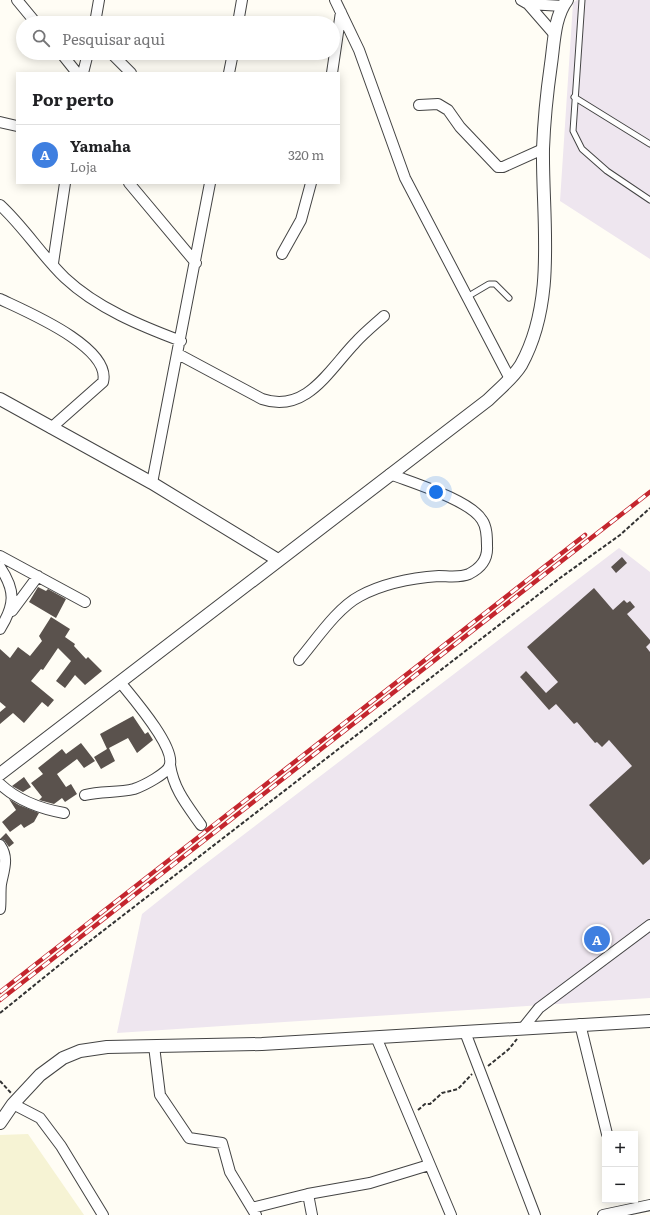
<!DOCTYPE html>
<html lang="pt">
<meta charset="utf-8">
<style>
body{margin:0;font-family:Literata,serif;background:#f6f6f6;color:#202124}
.controls{position:absolute;right:12px;bottom:12px;display:grid;overflow:hidden;border-radius:0px;box-shadow:0 2px 10px #0003}
.controls button{width:36px;height:36px;display:grid;place-items:center;padding:0;border:0;border-bottom:1px solid #e0e0e0;background:#fff;color:#202124;font:20px sans-serif}
.you{position:absolute;left:436px;top:492px;width:14px;height:14px;margin:-10px;border:3px solid #fff;border-radius:50%;background:#1a73e8;box-shadow:0 0 0 6px #1a73e833}
.badge{display:grid;place-items:center;width:26px;height:26px;border-radius:50%;background:#c4262e;color:#fff;font-size:13px;font-weight:700}
.pin{position:absolute;translate:-50% -50%;border:2px solid #fff;box-shadow:0 1px 4px #0006}
.list{margin:0;padding:0;list-style:none}
h2{display:flex;justify-content:space-between;align-items:center;height:52px;margin:0;padding:0 16px;font-size:17px}
h2 small{font-size:13px;font-weight:400;color:#757577}
.list li{display:grid;grid-template-columns:26px 1fr auto;gap:12px;align-items:center;box-sizing:border-box;height:60px;padding:0 16px;border-top:1px solid #e0e0e0}
.list b{display:block;font-size:15px;white-space:nowrap}
.list p{margin:0;font-size:13px;white-space:nowrap;color:#757577}
.list em{font-size:13px;font-style:normal;color:#757577}
.icon{flex:none;width:22px;height:22px;fill:none;stroke:currentColor;stroke-width:2;stroke-linecap:round;stroke-linejoin:round}
.map{position:relative;flex:none;width:650px;height:1215px;overflow:hidden}
.search{position:absolute;background:#fff;box-shadow:0 2px 10px #0003;left:16px;top:16px;width:324px;height:44px;display:flex;align-items:center;gap:10px;box-sizing:border-box;padding:0 14px;border-radius:22px;color:#757577;font-size:15px}
.panel{position:absolute;background:#fff;box-shadow:0 2px 10px #0003;left:16px;top:72px;width:324px;height:112px;border-radius:0px}
.map>svg:first-child{display:block}
</style>
<div class="map">
<svg width="650" height="1215" viewBox="0 0 650 1215">
<rect width="100%" height="100%" fill="#fffdf5"/>
<path fill="#eee6ef" d="M577,0H650V259L560,201L573,3Z
M619,548L650,572V998L117,1033L142,914L196,871Z"/>
<path fill="#f6f3d4" d="M28,1134L84,1215H0V1135Z"/>
<path fill="#5a524d" d="M622,557L627,563L616,573L611,567Z
M38,587L46,591L48,589L66,599L56,618L29,602Z
M594,588L613,610L624,600L627,603L630,601L635,607L627,614L650,640V643L646,647L650,652V859L643,865L589,805L632,766L609,740L602,747L597,742L595,743L577,722L574,724L556,704L549,710L520,677L526,671L546,693L558,682L527,647Z
M51,617L70,629L65,637L75,644L74,646L86,659L88,657L102,671L85,685L75,675L65,688L56,681L71,661L58,648L43,670L41,669L31,681L54,700L48,707L42,702L24,723L13,713L0,724V712L6,707L0,702V649L10,658L18,647L30,656L42,641L39,636Z
M133,716L145,734L148,732L153,740L137,753L128,738L109,748L115,761L101,769L94,757L107,749L100,734Z
M81,743L95,761L84,768L77,759L57,774L66,787L71,784L77,794L65,802L62,798L54,804L39,800L42,797L31,783L43,774L38,768L62,749L66,754Z
M24,777L31,787L23,792L12,786Z
M9,799L19,805L39,813L34,822L24,828L21,824L10,832L2,822L16,810Z
M6,833L14,843L9,847L4,840L0,839Z"/>
<g fill="none" stroke-linecap="round" stroke-linejoin="round">
<defs>
<path id="service" d="M582,0L573,131L582,149L607,171L650,200
M574,97L650,144
M467,297L489,284H495L509,298"/>
<path id="minor" d="M17,0L36,23
M335,0L359,50L405,178L510,379
M521,0L528,4L563,6
M528,4L555,35
M95,23L99,0
M238,23L242,0
M61,53L77,73
M111,53L131,73
M83,73L88,53
M229,73L233,53
M332,73L341,12
M419,105L438,104L448,110L460,127L498,167H503L543,149
M0,122L17,126
M129,183L196,263
M0,205C24,227 42,256 65,278C97,308 141,326 181,341
M282,254L301,220L311,183
M53,263L65,183
M0,299C25,311 112,347 103,382L51,428
M178,354L262,399C306,414 329,370 355,343C364,333 374,325 384,316
M152,483L210,183
M0,556L85,602
M0,567C16,591 15,605 0,629
M12,611L38,576
M299,660C316,640 337,608 360,596C384,583 411,578 439,576C448,576 460,578 469,574C481,568 488,559 487,546C487,537 487,527 482,520C470,500 413,483 390,474
M170,765C174,790 187,805 201,825
M0,784C17,800 42,809 64,813
M85,795C101,791 118,793 134,789C143,786 169,773 170,764C174,745 132,697 120,682
M0,845C9,858 4,869 1,884C0,892 1,901 0,909
M580,1024L607,1134
M523,1028L539,1008L650,925
M465,1032L535,1215
M376,1037L451,1215
M154,1046L160,1095L189,1138L222,1143L230,1172L256,1215
M13,1104L40,1118L61,1146L103,1215
M308,1194L312,1215
M252,1208L308,1194L370,1183L429,1165
M603,1215L650,1205"/>
<path id="tertiary" d="M0,399L152,483L278,560
M0,774L488,400C499,389 513,378 521,365C557,300 542,220 543,149C544,121 547,92 551,64C554,44 554,17 567,0
M0,1123L13,1104L40,1075L63,1058L80,1051L107,1047L262,1044L650,1021"/>
</defs>
<use href="#service" stroke="#444" stroke-width="7"/>
<use href="#minor" stroke="#444" stroke-width="12"/>
<use href="#tertiary" stroke="#444" stroke-width="14"/>
<path stroke="#333" stroke-width="2" stroke-dasharray="4 2" stroke-linecap="butt" d="M0,1013L73,954L560,578L620,535L650,508
M488,1066L509,1049L517,1039
M0,1081L11,1093
M418,1110L425,1104H430L442,1093L458,1089L472,1074"/>
<use href="#service" stroke="#fff" stroke-width="5"/>
<use href="#minor" stroke="#fff" stroke-width="10"/>
<use href="#tertiary" stroke="#fff" stroke-width="12"/>
<defs>
<path id="rail" d="M0,992L585,535
M0,1000L650,492"/>
</defs>
<use href="#rail" stroke="#c4262e" stroke-width="4.5"/>
<use href="#rail" stroke="#fff" stroke-width="3" stroke-dasharray="9" stroke-linecap="butt"/>
</g>
</svg>
<div class="controls">
<button>+</button>
<button>−</button>
</div>
<div class="you"></div>
<div class="pin badge" style="left:597px;top:939px;background:#3f7fe0">A</div>
<div class="search"><svg class="icon" aria-label="search" viewBox="0 0 24 24"><circle cx="10" cy="10" r="6"/><path d="M15 15l6 6"/></svg>Pesquisar aqui</div>
<section class="panel">
<h2>Por perto<small></small></h2>
<ul class="list">
<li><span class="badge" style="background:#3f7fe0">A</span><div><b>Yamaha</b><p>Loja</p></div><em>320 m</em></li>
</ul>
</section>
</div>
